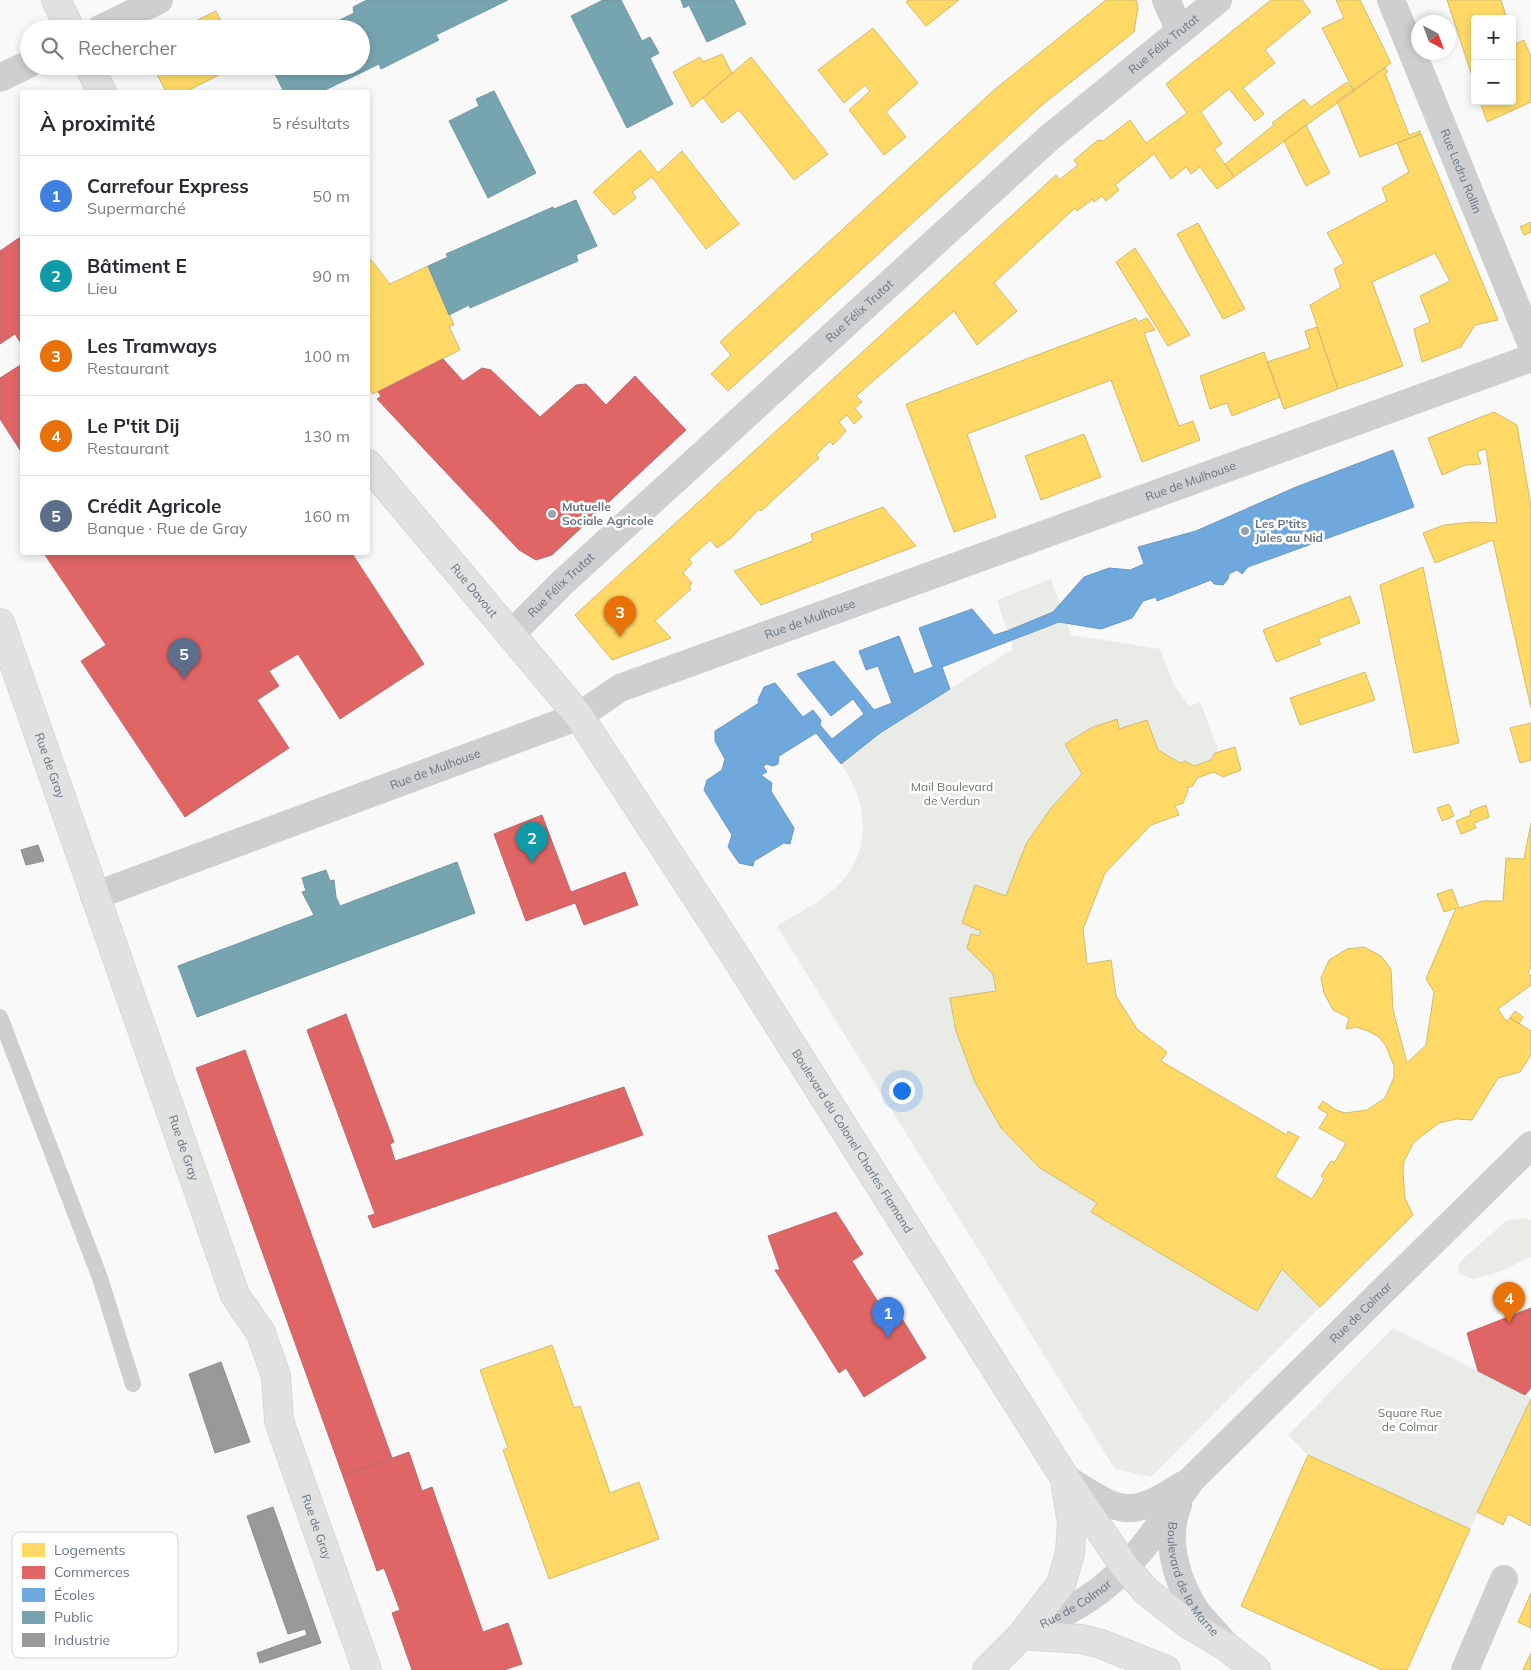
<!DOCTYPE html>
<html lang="fr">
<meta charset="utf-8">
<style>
body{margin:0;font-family:Mulish,sans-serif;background:#f7f7f7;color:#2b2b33}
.controls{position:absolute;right:15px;top:15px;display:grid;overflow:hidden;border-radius:5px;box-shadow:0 2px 8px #0003}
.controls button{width:45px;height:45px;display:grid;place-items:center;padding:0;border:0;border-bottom:1px solid #e1e1e2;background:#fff;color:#2b2b33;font:25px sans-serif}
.compass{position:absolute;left:1411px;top:15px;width:45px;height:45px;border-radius:50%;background:#fff;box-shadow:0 2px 8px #0003;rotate:139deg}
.you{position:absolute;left:901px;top:1090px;width:18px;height:18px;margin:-12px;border:4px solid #fff;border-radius:50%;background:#1a73e8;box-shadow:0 0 0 8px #1a73e833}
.badge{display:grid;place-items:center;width:32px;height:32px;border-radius:50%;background:#2563eb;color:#fff;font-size:16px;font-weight:700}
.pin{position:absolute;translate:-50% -41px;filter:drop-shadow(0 1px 2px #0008)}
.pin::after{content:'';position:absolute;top:26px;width:18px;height:15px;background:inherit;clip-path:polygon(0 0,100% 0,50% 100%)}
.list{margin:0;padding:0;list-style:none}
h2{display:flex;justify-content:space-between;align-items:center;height:65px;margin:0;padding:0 20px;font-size:21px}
h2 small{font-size:16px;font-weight:400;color:#7c7c81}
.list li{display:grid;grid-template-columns:32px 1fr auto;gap:15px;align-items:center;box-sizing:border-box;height:80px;padding:0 20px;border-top:1px solid #e1e1e2}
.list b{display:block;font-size:19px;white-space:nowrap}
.list p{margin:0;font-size:16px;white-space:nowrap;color:#7c7c81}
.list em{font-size:16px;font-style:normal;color:#7c7c81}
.icon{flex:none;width:28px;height:28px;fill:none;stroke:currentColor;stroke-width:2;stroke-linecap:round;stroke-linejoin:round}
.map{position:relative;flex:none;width:1531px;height:1670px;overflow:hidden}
.search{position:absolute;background:#fff;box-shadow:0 2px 8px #0003;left:20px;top:20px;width:350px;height:55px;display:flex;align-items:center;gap:12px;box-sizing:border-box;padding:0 18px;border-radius:28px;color:#7c7c81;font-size:19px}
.panel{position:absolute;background:#fff;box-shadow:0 2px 8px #0003;left:20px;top:90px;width:350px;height:465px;border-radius:5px}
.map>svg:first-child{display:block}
</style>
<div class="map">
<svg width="1531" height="1670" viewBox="0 0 1531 1670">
<rect width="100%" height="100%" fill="#f9f9f9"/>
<path fill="#e8ebe6" d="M1051,579L1071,635L1160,649L1174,685L1189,706L1200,702L1218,749L1211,760L1194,766L1185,761L1180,763L1158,750L1147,720L1119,729L1117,720L1091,728L1065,743L1082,774L1051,808L1006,896L975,885L962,923L981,931L979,936L971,934L967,948L993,974L996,991L950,998L956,1031L975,1082L1001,1128L1040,1168L1097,1203L1091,1212L1257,1311L1282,1269L1320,1307L1151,1477L1115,1469L777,926C797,914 818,903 835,888C873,854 869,803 841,764L880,733L1013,649L997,600Z
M1524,1218L1531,1220V1257L1496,1273L1473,1279L1458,1273L1459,1264L1464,1258L1506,1221Z
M1393,1328L1531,1398L1470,1529L1308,1455L1288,1435Z"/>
<path fill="#ffd966" stroke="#d1bb6f" d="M908,0H959L926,26L906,2Z
M1106,0H1136L1138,6L1134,32L1042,105L728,391L711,374L731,355L720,342L994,90Z
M1271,0H1302L1311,12L1265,50L1275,63L1243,88L1264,114L1255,121L1229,89L1201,112L1222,144L1214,149L1234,177L1217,189L1200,167L1191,174L1186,167L1171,179L1154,154L1115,185L1119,190L1106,201L1102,196L1094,202L1093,199L1077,211L1075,208L994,283L1017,311L977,345L954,311L856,396L862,402L855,408L862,417L854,424L847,415L839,422L846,431L833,445L830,441L816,455L819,458L761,511L759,509L731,538L717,548L710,540L689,559L692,563L683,573L692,583L689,587L691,589L655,621L671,638L612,660L575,615L1056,175L1059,180L1078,165L1074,160L1098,140L1103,141L1130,120L1146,143L1187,113L1166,84Z
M1336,0H1360L1391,63L1354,91L1322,28L1344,18Z
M1447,0H1501L1507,19H1475V85Z
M216,11L225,29H179Z
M873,28L918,83L886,112L906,137L884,155L849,110L870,91L865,85L844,103L818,70Z
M1512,36L1515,44L1524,40L1531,57V102L1487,122L1480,101H1512Z
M722,54L732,73L692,107L673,72L700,57L703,62Z
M751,57L828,154L794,180L739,110L722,123L703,98Z
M153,66H237L185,92H166Z
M1385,68L1388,72L1385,73L1409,135L1420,131L1421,134L1360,157L1337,101Z
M1347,82L1354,91L1234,177L1225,164L1274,125L1272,123L1304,99L1311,107Z
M1306,125L1330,173L1306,186L1284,141Z
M1421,134L1498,320L1475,325L1461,347L1422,362L1414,329L1430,322L1420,296L1450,281L1435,253L1372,282L1403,366L1338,389L1310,305L1341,287L1334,269L1344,263L1327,233L1387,201L1382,188L1409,172L1397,143Z
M640,150L658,173L682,151L739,224L706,249L652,177L632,192L636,198L614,215L593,192Z
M1531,222V232L1524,235L1520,227Z
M1198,223L1245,309L1223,319L1177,234Z
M1135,248L1190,335L1168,346L1116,262Z
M368,256L390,284L428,266L454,325L449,326L460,350L373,394L368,388Z
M1136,318L1138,322L1147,318L1155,330L1144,333L1179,426L1193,421L1200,440L1142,462L1111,380L967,434L996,517L954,532L906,404Z
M1317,327L1338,389L1284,409L1267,362L1310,348L1305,331Z
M1264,352L1280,397L1232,416L1227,403L1210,409L1200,376Z
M1494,412L1517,425L1531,506V708L1493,540L1435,563L1423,533L1444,525L1472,522L1497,523L1486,449L1477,452L1481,464L1465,465L1442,475L1428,438Z
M1084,434L1101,477L1041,500L1025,456Z
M883,507L916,546L761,605L734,571L813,541L811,534Z
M1423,567L1459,743L1414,753L1380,585Z
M1350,596L1360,623L1318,639L1321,644L1276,662L1263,630Z
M1365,672L1375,700L1300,725L1290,698Z
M1117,719L1119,729L1147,720L1158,750L1180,763L1185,761L1194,766L1211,760L1215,753L1235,747L1241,770L1223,777L1214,772L1197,778L1193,786L1187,788L1188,791L1183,803L1175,806L1179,815L1151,825L1105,873L1083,929L1087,964L1111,960L1116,996L1137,1029L1167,1052L1161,1061L1287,1135L1288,1131L1299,1137L1275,1177L1312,1199L1324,1179L1321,1176L1331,1161L1334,1163L1346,1143L1319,1128L1328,1114L1318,1108L1323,1101L1336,1110L1345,1113L1367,1110L1385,1098L1394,1077V1066L1386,1046L1379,1037L1368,1031L1356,1027L1346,1029L1349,1018L1333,1010L1324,993L1321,978L1329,960L1347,949L1364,947L1381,956L1391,969L1393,1010L1407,1063L1426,1045L1434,992L1426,979L1456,908L1444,912L1437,894L1452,889L1459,908L1483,901H1503L1506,858L1524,859L1531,823V967L1528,972L1531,976V985L1498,1009L1506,1021L1510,1018L1531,1031V1055L1520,1072L1498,1078L1472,1120L1456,1119L1439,1123L1414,1142L1404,1161L1403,1171L1405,1198L1413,1215L1320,1307L1282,1269L1257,1311L1091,1212L1097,1203L1040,1168L1001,1128L975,1082L956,1031L950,998L996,991L993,974L967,948L971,934L979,936L981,931L962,923L975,885L1006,896L1026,844L1051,808L1082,774L1065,744L1091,728Z
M1531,723V760L1520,763L1510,728Z
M1449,804L1454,816L1442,821L1437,808Z
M1486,805L1489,817L1474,823L1476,828L1461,834L1456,821L1471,815L1470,811Z
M1515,1011L1523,1017L1519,1024L1510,1018Z
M552,1345L574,1408L580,1406L610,1493L639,1482L659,1539L549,1579L503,1450L508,1448L480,1370Z
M1531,1399V1526L1508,1514L1503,1525L1477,1512Z
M1308,1455L1470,1529L1407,1670H1382L1241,1606Z
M1531,1593V1628L1518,1622Z
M1531,1653V1670H1523Z"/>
<path fill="#e06666" stroke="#bb6b6f" d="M22,236V345L15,334L0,344V251Z
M443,359L463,381L482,368L491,370L540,417L576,385L586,384L606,405L635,376L686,430L552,555L536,560L519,550L377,399L381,396L378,392Z
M22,364V453L0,419V378Z
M43,552H351L424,664L340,719L298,654L269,671L279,686L257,700L289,748L185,817L81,661L106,645Z
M542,815L575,903L526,921L494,834Z
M625,872L638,905L584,925L571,892Z
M346,1014L394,1142L390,1144L395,1161L624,1087L643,1135L373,1228L368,1216L375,1214L307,1030Z
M245,1050L392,1458L343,1476L196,1068Z
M836,1212L863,1254L852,1261L885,1313L895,1307L926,1358L864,1397L846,1368L839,1373L775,1270H780L768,1236Z
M1531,1308V1388L1525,1395L1478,1371L1467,1333Z
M409,1452L422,1491L432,1487L483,1632L508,1623L522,1664L504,1670H412L392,1613L400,1610L384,1568L377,1571L343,1476Z"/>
<path fill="#6fa8dc" stroke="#6c99c1" d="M1393,450L1414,507L1248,567L1242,574L1237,570L1229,574L1228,579L1223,585L1214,584L1211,580L1157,601L1156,597L1143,601L1132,618L1101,629L1059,622L942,667L950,689L880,733L841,764L816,733L779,756L778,764L773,766L767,764L763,766L767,772L761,775L772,783L771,791L794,828L790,844L784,843L754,861L753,866L739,863L728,847L732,835L704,790L707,780L722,770L725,759L715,741V731L759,703L758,700L764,687L775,683L803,717L813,710L821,720L820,725L832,739L864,714L853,699L831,716L797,674L834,661L874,710L892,703L878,666L866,670L859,651L899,636L914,674L933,667L919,628L972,609L994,635L1007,631L1053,612L1084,577L1109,568L1130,570L1144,564L1138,547L1196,531L1296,487Z"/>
<path fill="#76a5af" stroke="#7197a2" d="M367,0H508L436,35L439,40L381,69L379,64L321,92H284L271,66H361V29H322L354,13L353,7Z
M603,0H621L642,41L650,37L659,53L650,58L673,104L627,128L571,16Z
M681,0H734L746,24L707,42L689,5L684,8Z
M494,91L536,173L488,198L449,121L479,106L476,99Z
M576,200L597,246L576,255L578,261L470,308L469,305L449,315L428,266L448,257L446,254L553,207L554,209Z
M457,862L475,913L197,1017L178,966L314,915L302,892L306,891L302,878L326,870L330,881L334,880L336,897L340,906Z"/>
<path fill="#999" stroke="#898e92" d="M38,845L44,861L26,865L21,850Z
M221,1362L250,1442L215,1453L189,1374Z
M273,1507L321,1643L260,1663L257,1653L307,1635L305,1629L288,1634L247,1516Z"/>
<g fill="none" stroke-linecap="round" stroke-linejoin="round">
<defs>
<g id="secondary">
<path d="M56,0L70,29"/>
<path d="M89,66L102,92"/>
<path id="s6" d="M368,464L579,716L734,954L1065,1478L1125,1567L1147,1592L1187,1623L1227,1647L1256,1670"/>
<path id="s7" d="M0,623L235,1295L261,1333L276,1376L279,1421L367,1670"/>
<path d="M1022,1635L1082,1639L1101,1644L1166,1670"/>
<path d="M987,1670L1022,1635L1061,1584L1070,1553L1072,1523L1066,1486"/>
</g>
</defs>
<use href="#secondary" stroke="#d5d6d7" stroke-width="30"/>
<path stroke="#cecfd0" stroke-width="16" d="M0,1017L100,1278L133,1384"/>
<g stroke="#cecfd0" stroke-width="28">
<path d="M1166,0L1180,31"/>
<path id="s1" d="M1391,0L1531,343"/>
<path d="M100,29L159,0"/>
<path d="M0,78L29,64"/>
<path id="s2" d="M511,634L562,583L1049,138L1218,0"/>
<path id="s3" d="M94,896L579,716L620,688L1531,358"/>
<path d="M1065,1478C1119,1512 1128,1521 1183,1485"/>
<path id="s4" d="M1178,1505C1164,1538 1176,1579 1194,1608C1203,1621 1215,1632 1224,1643"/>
<path id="s5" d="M1022,1635C1044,1623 1068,1612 1089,1598C1133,1569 1162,1522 1191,1480L1531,1145"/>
<path d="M1465,1670L1504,1579"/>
</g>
<use href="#secondary" stroke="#e1e2e2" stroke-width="28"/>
</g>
<g fill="#99a4ac" stroke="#fff" stroke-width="2">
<circle cx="552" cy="514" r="5"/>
<circle cx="1245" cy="531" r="5"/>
</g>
<g text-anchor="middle" stroke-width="5" stroke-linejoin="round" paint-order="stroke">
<g font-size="12" fill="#657683" stroke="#fff">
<text dy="4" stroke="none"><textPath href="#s2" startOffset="880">Rue Félix Trutat</textPath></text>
<text dy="4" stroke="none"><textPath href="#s1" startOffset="185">Rue Ledru Rollin</textPath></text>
<text dy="4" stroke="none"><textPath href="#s2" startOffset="475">Rue Félix Trutat</textPath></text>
<text dy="4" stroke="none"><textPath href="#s3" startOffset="1174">Rue de Mulhouse</textPath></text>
<text dy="4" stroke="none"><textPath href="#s2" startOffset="70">Rue Félix Trutat</textPath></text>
<text dy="4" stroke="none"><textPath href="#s6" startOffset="165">Rue Davout</textPath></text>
<text dy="4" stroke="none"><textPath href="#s3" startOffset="769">Rue de Mulhouse</textPath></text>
<text dy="4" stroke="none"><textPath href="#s7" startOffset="151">Rue de Gray</textPath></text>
<text dy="4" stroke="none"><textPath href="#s3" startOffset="364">Rue de Mulhouse</textPath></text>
<text dy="4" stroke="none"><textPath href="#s6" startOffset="834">Boulevard du Colonel Charles Flamand</textPath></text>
<text dy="4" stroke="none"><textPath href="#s7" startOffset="556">Rue de Gray</textPath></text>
<text dy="4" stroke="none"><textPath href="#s5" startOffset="472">Rue de Colmar</textPath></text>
<text dy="4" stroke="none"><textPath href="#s7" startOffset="961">Rue de Gray</textPath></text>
<text dy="4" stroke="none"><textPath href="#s4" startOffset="80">Boulevard de la Marne</textPath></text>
<text dy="4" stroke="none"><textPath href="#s5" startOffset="62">Rue de Colmar</textPath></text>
</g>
<g font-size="12" font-weight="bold" fill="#657683" stroke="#fff" text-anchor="start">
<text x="562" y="511">Mutuelle<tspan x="562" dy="14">Sociale Agricole</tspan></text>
<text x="1255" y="528">Les P'tits<tspan x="1255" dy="14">Jules au Nid</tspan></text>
</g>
<g font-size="12" fill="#687a64" stroke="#fff">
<text x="952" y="791">Mail Boulevard<tspan x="952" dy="14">de Verdun</tspan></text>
<text x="1410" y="1417">Square Rue<tspan x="1410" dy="14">de Colmar</tspan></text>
</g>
</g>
<rect x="12" y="1532" width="166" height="126" rx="8" fill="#fff" stroke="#d1d6da" stroke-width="1"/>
<rect x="22" y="1543" width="23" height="14" fill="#ffd966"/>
<rect x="22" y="1566" width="23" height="13" fill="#e06666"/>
<rect x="22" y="1588" width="23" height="14" fill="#6fa8dc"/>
<rect x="22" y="1611" width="23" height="13" fill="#76a5af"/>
<rect x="22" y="1633" width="23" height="14" fill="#999"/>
<g font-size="14" fill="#657683">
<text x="54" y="1555">Logements</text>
<text x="54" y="1577">Commerces</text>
<text x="54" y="1600">Écoles</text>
<text x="54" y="1622">Public</text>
<text x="54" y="1645">Industrie</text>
</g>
</svg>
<div class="controls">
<button>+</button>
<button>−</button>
</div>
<svg class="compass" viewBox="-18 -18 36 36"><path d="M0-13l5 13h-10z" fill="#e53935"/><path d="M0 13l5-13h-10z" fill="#7c7c81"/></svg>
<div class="you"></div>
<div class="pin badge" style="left:888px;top:1338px;background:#3f7fe0">1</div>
<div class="pin badge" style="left:532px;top:863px;background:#0f9aa8">2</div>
<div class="pin badge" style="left:620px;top:637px;background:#e8710a">3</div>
<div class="pin badge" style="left:1509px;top:1323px;background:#e8710a">4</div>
<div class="pin badge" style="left:184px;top:679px;background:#5c6f8a">5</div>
<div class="search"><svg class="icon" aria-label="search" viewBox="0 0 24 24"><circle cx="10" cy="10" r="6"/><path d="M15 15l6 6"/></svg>Rechercher</div>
<section class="panel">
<h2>À proximité<small>5 résultats</small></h2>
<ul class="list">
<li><span class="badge" style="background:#3f7fe0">1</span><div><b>Carrefour Express</b><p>Supermarché</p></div><em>50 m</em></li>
<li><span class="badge" style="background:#0f9aa8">2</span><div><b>Bâtiment E</b><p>Lieu</p></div><em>90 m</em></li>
<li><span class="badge" style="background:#e8710a">3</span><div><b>Les Tramways</b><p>Restaurant</p></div><em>100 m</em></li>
<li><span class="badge" style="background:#e8710a">4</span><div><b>Le P'tit Dij</b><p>Restaurant</p></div><em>130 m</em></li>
<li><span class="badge" style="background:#5c6f8a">5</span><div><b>Crédit Agricole</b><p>Banque · Rue de Gray</p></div><em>160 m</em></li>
</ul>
</section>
</div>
